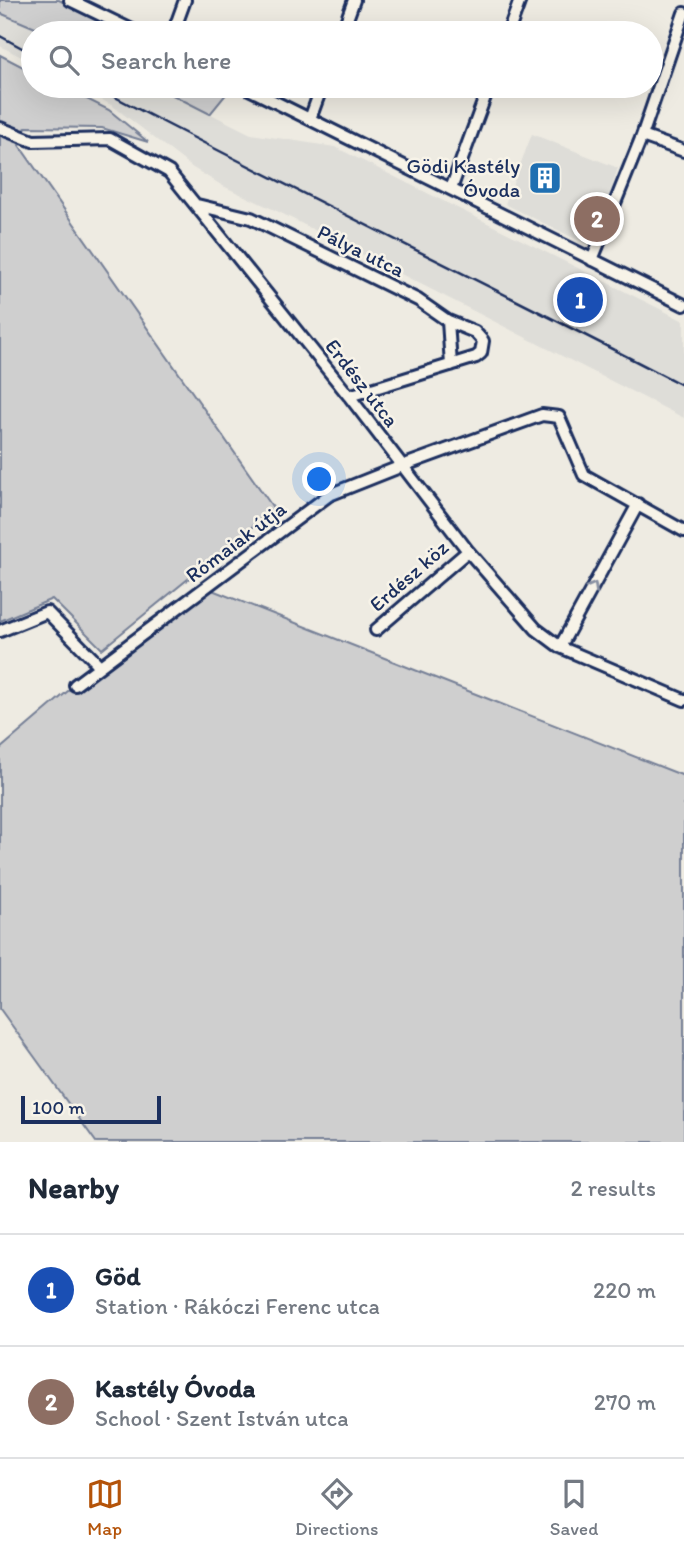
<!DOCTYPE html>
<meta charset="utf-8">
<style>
body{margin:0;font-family:Itim,sans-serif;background:#f2f2f3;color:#1f2937}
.scale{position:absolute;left:21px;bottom:18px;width:140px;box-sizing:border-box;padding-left:7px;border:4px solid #1b2f5e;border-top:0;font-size:19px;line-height:24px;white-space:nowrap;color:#1b2f5e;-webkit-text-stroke:5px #f7f3e8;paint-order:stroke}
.you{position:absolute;left:320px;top:480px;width:24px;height:24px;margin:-18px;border:5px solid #fff;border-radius:50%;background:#1a73e8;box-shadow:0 0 0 10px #1a73e833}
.badge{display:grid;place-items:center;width:46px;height:46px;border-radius:50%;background:#b45309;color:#fff;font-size:23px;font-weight:700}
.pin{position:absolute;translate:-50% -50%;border:4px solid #fff;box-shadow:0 2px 7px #0006}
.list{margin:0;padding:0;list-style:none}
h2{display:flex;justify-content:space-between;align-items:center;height:91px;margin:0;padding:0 28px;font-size:30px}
h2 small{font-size:23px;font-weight:400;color:#747a83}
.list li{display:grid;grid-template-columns:46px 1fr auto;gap:21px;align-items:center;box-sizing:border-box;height:112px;padding:0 28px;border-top:2px solid #e0e1e3}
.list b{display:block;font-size:26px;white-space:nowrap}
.list p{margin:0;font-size:23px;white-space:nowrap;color:#747a83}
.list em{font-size:23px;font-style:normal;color:#747a83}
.icon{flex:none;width:38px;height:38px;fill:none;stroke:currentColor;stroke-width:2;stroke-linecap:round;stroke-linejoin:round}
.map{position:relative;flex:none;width:684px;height:1142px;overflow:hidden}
.search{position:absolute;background:#fff;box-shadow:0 7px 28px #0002;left:21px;right:21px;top:21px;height:77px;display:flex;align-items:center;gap:18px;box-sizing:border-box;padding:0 24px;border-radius:38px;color:#747a83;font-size:26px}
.sheet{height:315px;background:#fff}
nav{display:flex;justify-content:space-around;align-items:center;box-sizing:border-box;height:98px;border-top:2px solid #e0e1e3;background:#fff;font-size:19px;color:#747a83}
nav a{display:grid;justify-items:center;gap:4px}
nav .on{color:#b45309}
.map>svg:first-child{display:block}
</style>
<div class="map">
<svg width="684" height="1142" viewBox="0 0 684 1142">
<rect width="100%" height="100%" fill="#eeebe2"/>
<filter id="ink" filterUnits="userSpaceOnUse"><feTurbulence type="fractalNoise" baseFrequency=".0143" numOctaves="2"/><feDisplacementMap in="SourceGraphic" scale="14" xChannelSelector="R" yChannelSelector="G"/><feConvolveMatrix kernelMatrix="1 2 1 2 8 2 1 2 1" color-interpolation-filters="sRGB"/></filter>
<g filter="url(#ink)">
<path fill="#deddd8" d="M0,13L47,33H33V63L0,46Z
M76,86H155L251,134L335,147L684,321V418L277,211L223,186L193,168L113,106Z
M532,134L618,168L592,247L505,204Z"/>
<path fill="#cfcfcf" stroke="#757f96" stroke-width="2" d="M0,0H59L125,33H47L0,13Z
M0,55L33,72V86H61L109,110L148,142L102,128L26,127L19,145L274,509L102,649L52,599L0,621Z
M155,86H229L232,87L210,114Z
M207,588L684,776V1142H96L0,1009V749L75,685Z"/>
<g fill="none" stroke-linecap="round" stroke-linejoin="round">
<defs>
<path id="minor" d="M70,0L138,33
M173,33L185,0
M342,33L354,0
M508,33L520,0
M243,86L684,305
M310,119L322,86
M0,128L33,141L110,139L169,172L349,396L468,551L536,629L560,647L684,700
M642,136L684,151
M451,189L489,86
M197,205L251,218L418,300L448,321L475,332L483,341L481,353L476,357L349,396
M592,260L642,136L684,13
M448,321L451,365
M376,630L468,551
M0,631L47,612L100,666
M560,647L638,504
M75,685L329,495L402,466L542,415L559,417L584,475L684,531"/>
</defs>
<use href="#minor" stroke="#1b2f5e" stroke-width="16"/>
<use href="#minor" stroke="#f7f3e8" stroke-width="10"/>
<path stroke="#1b2f5e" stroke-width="2.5" d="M0,36L33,54
M94,86C289,189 488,284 684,386"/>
</g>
<defs><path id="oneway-chevron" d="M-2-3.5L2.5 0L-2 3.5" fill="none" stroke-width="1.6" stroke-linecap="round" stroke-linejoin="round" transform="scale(1.75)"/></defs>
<use stroke="#8991a3" href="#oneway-chevron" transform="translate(593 587) rotate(-61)"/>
</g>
<defs>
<symbol id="building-square" viewBox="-11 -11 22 22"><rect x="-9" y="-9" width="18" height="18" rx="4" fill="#1f6fb2" stroke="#f7f3e8"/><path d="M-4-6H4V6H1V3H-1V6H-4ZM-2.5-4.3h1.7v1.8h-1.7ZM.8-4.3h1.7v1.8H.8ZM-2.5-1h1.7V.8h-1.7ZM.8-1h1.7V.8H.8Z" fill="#fff"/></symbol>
</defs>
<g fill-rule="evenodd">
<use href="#building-square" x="526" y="159" width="38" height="38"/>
</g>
<g text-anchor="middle" stroke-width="5" stroke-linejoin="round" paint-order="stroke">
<g font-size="21" fill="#1b2f5e" stroke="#f7f3e8" text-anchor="end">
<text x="520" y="173">Gödi Kastély<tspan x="520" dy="24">Óvoda</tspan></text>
</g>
<g font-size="21" fill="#1b2f5e" stroke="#f7f3e8">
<text transform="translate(361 251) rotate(26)" y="7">Pálya utca</text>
<text transform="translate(362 383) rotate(52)" y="7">Erdész utca</text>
<text transform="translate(236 542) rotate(-37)" y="7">Rómaiak útja</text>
<text transform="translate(409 576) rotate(-41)" y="7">Erdész köz</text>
</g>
</g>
</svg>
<div class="scale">100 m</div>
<div class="you"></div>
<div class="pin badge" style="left:580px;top:300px;background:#1a4fb4">1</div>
<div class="pin badge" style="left:597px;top:219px;background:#8d6e63">2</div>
<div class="search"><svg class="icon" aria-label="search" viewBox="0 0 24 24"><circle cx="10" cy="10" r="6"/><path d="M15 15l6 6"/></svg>Search here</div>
</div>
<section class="sheet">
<h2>Nearby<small>2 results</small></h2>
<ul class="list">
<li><span class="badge" style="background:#1a4fb4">1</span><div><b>Göd</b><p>Station · Rákóczi Ferenc utca</p></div><em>220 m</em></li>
<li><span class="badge" style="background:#8d6e63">2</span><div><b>Kastély Óvoda</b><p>School · Szent István utca</p></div><em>270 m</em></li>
</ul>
</section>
<nav>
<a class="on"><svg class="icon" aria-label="map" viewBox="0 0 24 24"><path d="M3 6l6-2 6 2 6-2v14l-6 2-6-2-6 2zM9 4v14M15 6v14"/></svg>Map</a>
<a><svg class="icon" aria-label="directions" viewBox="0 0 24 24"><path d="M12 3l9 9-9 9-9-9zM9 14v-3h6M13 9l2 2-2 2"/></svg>Directions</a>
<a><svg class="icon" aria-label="saved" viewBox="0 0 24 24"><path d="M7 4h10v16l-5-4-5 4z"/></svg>Saved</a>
</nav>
